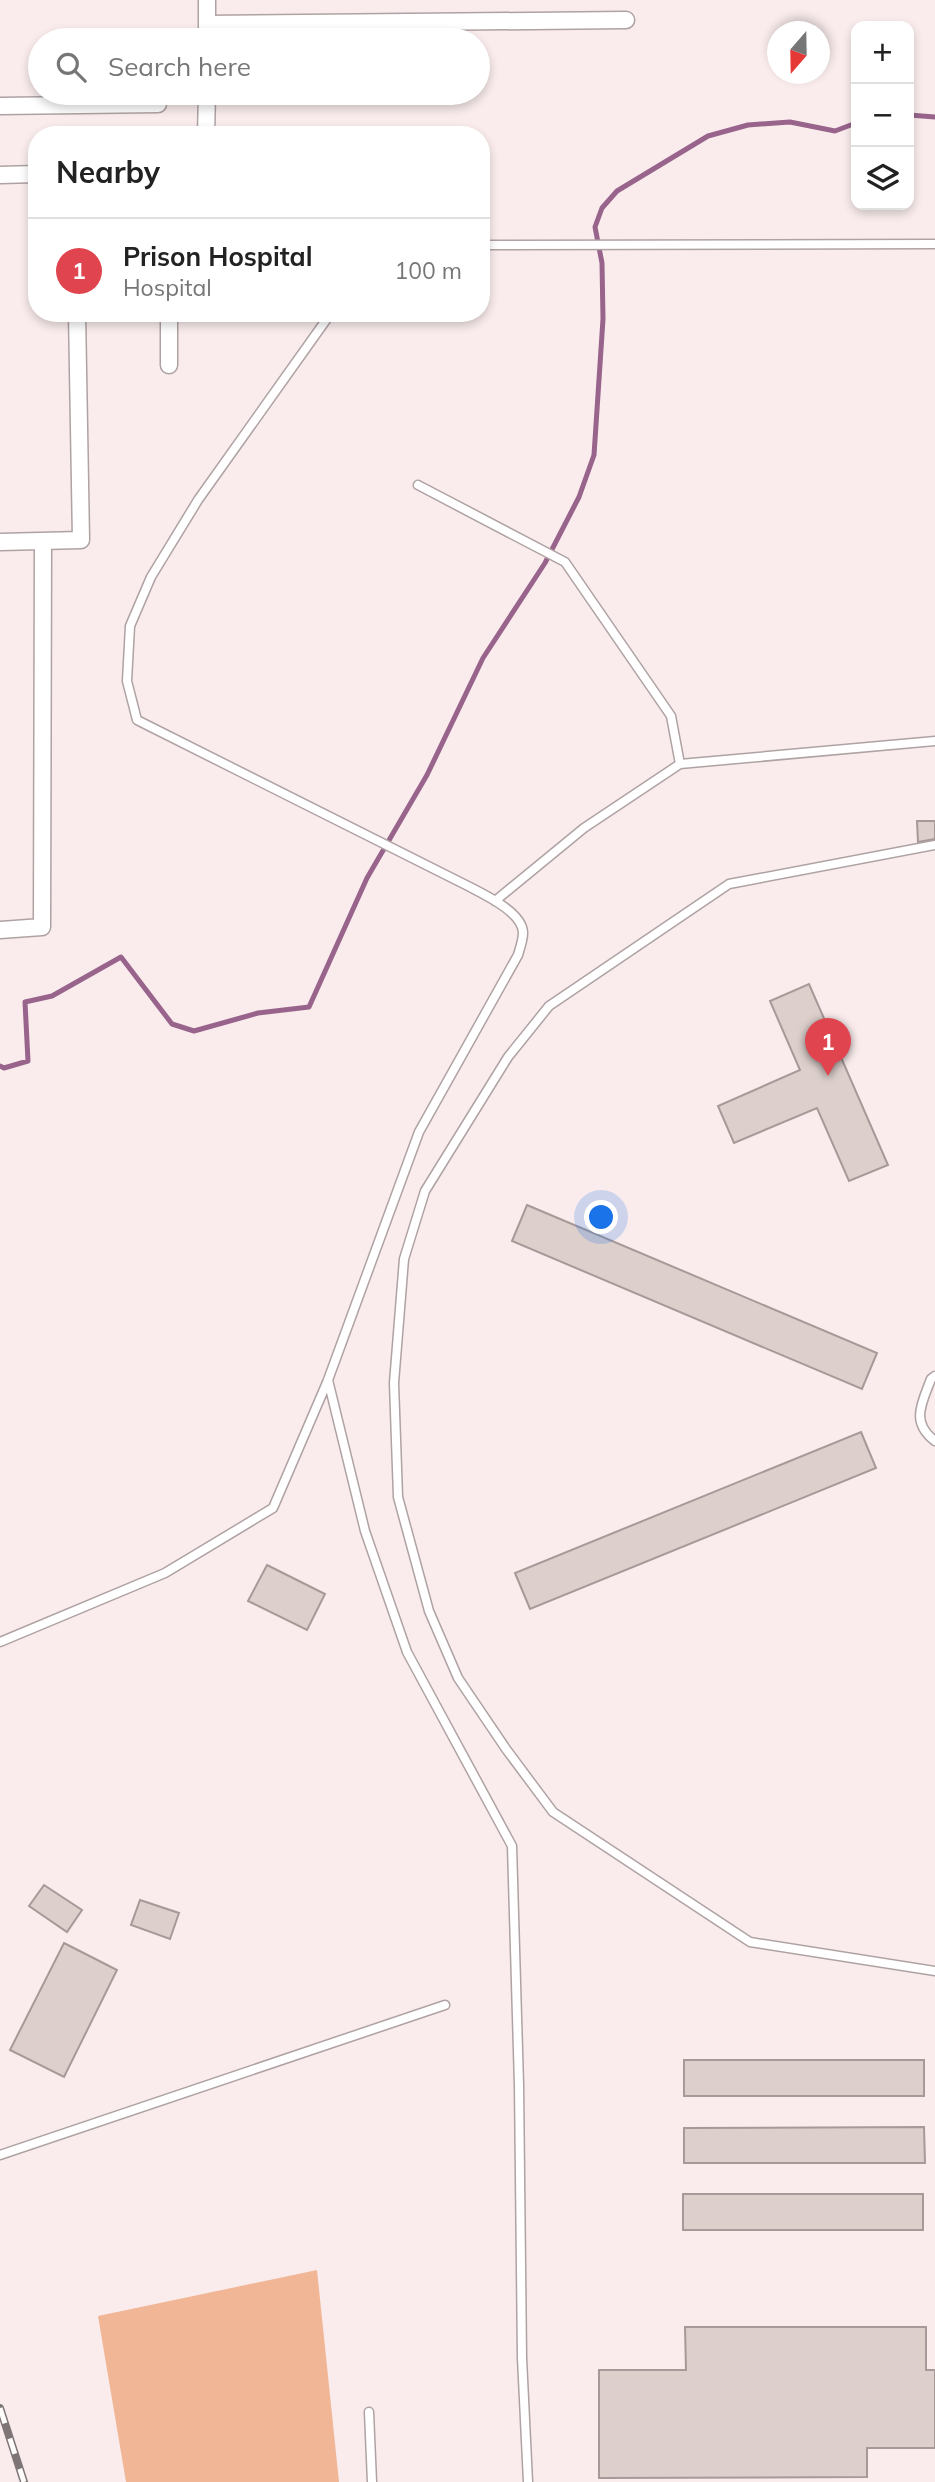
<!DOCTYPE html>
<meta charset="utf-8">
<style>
body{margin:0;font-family:Mulish,sans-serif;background:#f2f2f2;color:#222}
.controls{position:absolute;right:21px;top:21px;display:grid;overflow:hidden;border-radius:14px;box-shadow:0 4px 10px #0003}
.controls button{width:63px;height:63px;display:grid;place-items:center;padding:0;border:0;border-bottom:2px solid #e0e0e0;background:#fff;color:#222;font:35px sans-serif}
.compass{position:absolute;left:767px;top:21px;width:63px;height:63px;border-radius:50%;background:#fff;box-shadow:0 4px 10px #0003;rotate:200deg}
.you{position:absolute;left:602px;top:1218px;width:24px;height:24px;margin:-18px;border:5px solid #fff;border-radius:50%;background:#1a73e8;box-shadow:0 0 0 10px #1a73e833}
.badge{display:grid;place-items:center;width:46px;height:46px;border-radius:50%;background:#696532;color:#fff;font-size:23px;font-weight:700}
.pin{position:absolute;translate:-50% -58px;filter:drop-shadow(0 2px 4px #0008)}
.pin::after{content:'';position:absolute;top:37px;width:24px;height:21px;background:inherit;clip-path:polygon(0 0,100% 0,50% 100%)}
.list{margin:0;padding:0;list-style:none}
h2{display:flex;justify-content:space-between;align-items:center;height:91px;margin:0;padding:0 28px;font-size:30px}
h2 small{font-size:23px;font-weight:400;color:#767676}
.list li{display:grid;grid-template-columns:46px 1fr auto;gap:21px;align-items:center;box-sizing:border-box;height:105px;padding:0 28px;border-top:2px solid #e0e0e0}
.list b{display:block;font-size:26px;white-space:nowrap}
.list p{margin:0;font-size:23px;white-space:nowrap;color:#767676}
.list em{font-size:23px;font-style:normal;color:#767676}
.icon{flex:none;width:38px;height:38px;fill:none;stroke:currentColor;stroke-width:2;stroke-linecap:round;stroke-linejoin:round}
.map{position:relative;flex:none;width:935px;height:2482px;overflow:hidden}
.search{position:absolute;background:#fff;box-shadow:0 4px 10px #0003;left:28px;top:28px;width:462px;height:77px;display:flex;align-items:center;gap:18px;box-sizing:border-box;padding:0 24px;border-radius:38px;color:#767676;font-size:26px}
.panel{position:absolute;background:#fff;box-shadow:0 4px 10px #0003;left:28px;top:126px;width:462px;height:196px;border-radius:28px}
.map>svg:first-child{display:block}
</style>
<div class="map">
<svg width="935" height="2482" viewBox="0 0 935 2482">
<rect width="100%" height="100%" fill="#faeced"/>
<path fill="#f0b696" d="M317,2270L339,2482H126L98,2316Z"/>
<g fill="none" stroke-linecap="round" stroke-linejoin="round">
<path stroke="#98648c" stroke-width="5" d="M909,115L935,117
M0,1066L4,1068L28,1061L25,1002L52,996L121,957L172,1024L194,1031L258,1013L309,1007L367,878L427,775L483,658L545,563L579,497L594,455L603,319L602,263L595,227L602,208L617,191L708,136L748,125L790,122L835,131L856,123"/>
</g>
<path fill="#dccfcc" stroke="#a69997" stroke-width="2" d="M917,821H935V839L918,842Z
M809,984L888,1165L849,1181L817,1108L734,1143L718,1106L800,1070L770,1001Z
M527,1205L877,1353L862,1389L512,1241Z
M861,1432L876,1468L530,1609L515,1573Z
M267,1565L325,1594L307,1630L248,1601Z
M44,1885L82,1910L67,1932L29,1906Z
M140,1900L179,1913L170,1939L131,1925Z
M64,1943L117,1970L64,2077L10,2050Z
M684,2060H924V2096H684Z
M924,2127L925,2163H684V2128Z
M683,2194H923V2230H683Z
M685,2327H926V2370H935V2448H867V2477L599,2478V2370H686Z"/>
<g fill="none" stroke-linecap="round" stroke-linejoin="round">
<defs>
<path id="lane" d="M481,245L935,244
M418,485L565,562L671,716L680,764
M935,845L729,884L549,1006L508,1057L425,1191L404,1259L394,1383L398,1497L429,1611L458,1678L506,1749L553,1812L750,1942L935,1971
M495,901L584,828L680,764L935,741
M935,1376L931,1379C922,1403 910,1422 935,1441
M328,1380L365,1531L407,1652L512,1846L519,2085L522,2358L528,2482
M0,1642L165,1573L273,1508L328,1380L419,1132L518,955C520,948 523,940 523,933C523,912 483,894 466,885L137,720L127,681L130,626L151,577L198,500L331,313
M0,2155L445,2005
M369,2412L372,2482"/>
<path id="street" d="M207,24L626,20
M207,40V0
M0,106L158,104
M206,135L207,93
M0,175L37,174
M169,365V313
M0,542L81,540L77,313
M0,930L42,927L43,541"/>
</defs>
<use href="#lane" stroke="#afa2a3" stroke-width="11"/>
<use href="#street" stroke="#afa2a3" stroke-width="19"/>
<use href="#lane" stroke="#fff" stroke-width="8"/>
<use href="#street" stroke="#fff" stroke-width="16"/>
<defs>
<path id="rail" d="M0,2408L24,2482"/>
</defs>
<use href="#rail" stroke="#7e7676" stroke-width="8"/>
<use href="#rail" stroke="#fffcfc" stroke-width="5" stroke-dasharray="16" stroke-linecap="butt"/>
</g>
</svg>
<div class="controls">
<button>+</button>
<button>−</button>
<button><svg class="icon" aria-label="layers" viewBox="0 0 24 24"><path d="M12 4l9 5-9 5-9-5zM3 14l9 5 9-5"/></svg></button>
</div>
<svg class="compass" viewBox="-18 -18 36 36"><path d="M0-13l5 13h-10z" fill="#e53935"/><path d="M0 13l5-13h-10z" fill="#767676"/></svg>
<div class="you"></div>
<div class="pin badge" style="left:828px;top:1076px;background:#e0444e">1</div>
<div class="search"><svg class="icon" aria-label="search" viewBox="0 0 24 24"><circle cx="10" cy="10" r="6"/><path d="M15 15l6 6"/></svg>Search here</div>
<section class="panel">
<h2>Nearby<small></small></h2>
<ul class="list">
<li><span class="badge" style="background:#e0444e">1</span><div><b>Prison Hospital</b><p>Hospital</p></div><em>100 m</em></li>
</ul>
</section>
</div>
